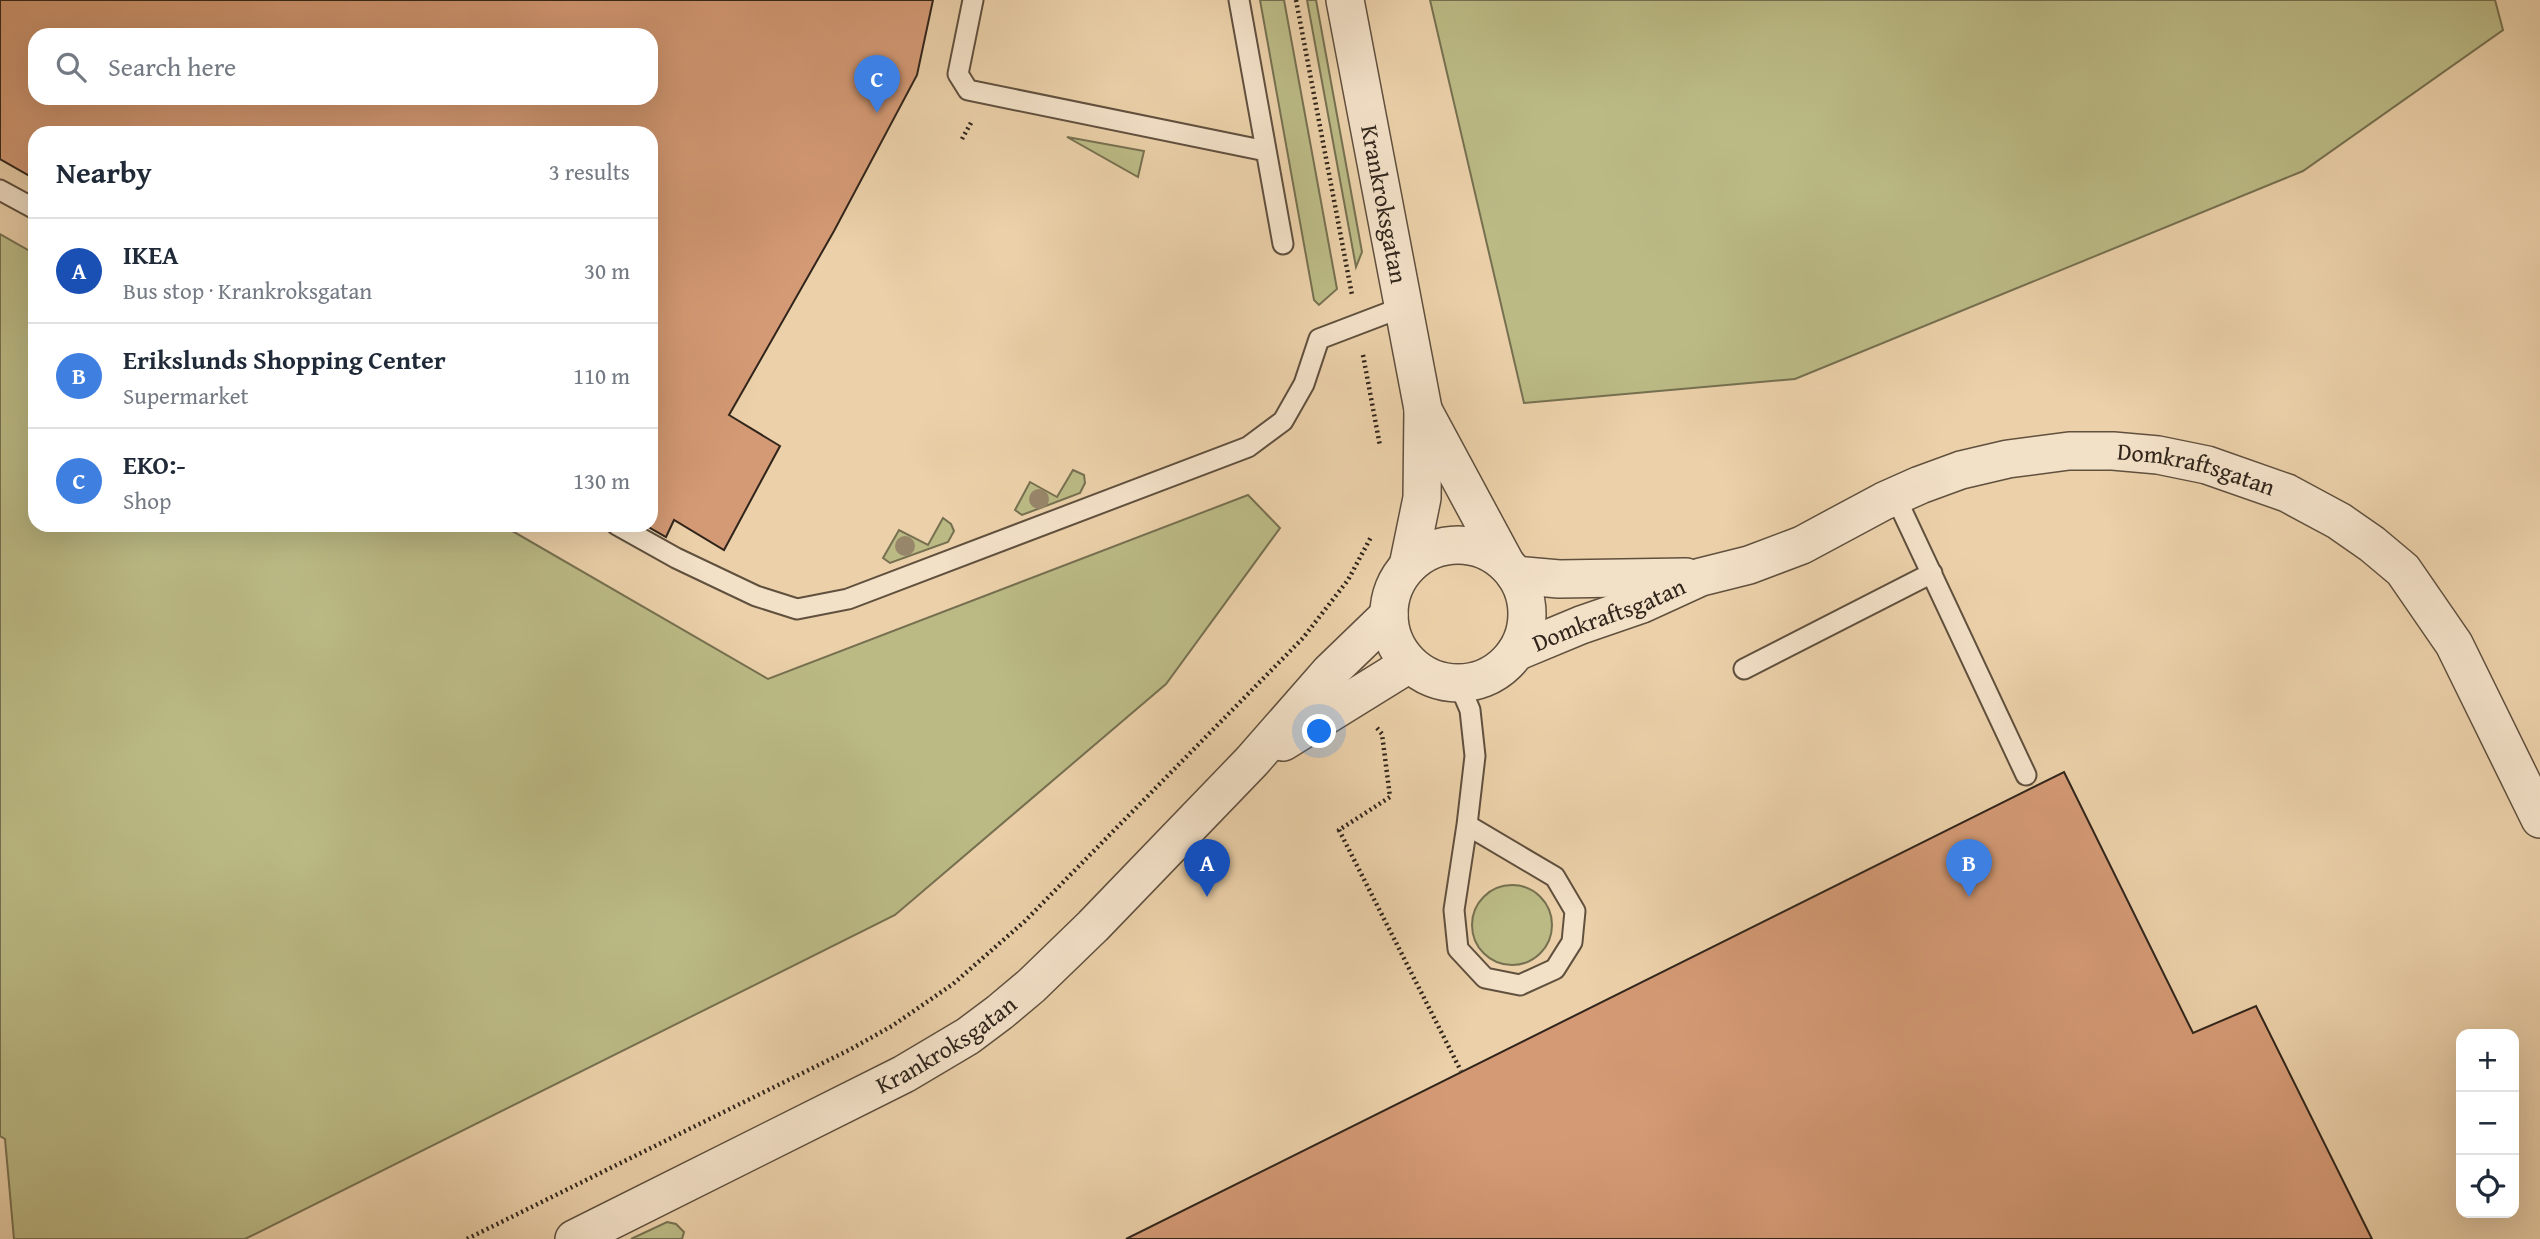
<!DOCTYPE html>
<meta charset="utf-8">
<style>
body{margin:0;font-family:"Gentium Book Plus",serif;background:#f6f6f7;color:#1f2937}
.controls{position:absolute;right:21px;bottom:21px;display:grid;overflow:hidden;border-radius:14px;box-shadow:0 7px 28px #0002}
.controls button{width:63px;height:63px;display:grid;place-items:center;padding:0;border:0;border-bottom:2px solid #e0e1e3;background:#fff;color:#1f2937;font:35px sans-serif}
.you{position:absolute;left:1320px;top:732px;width:24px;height:24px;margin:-18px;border:5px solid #fff;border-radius:50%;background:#1a73e8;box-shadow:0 0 0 10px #1a73e833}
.badge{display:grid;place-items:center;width:46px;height:46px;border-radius:50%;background:#8f2418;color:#fff;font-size:23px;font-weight:700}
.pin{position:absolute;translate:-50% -58px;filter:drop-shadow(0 2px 4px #0008)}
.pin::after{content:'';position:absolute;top:37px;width:24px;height:21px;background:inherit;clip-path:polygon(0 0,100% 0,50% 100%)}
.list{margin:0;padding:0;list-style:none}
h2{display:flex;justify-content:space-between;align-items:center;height:91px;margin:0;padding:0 28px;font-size:30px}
h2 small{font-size:23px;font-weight:400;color:#747a83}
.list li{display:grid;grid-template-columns:46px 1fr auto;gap:21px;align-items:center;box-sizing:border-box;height:105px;padding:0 28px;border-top:2px solid #e0e1e3}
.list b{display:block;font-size:26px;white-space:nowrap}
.list p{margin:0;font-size:23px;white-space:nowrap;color:#747a83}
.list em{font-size:23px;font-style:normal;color:#747a83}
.icon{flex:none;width:38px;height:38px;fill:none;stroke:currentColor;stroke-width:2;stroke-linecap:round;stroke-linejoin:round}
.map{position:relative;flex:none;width:2540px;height:1239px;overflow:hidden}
.search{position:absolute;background:#fff;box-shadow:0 7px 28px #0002;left:28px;top:28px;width:630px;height:77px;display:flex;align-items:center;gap:18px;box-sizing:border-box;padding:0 24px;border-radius:21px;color:#747a83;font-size:26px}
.panel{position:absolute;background:#fff;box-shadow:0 7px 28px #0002;left:28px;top:126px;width:630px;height:406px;border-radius:21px}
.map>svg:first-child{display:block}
</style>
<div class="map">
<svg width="2540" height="1239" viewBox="0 0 2540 1239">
<rect width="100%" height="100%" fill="#ebd0a9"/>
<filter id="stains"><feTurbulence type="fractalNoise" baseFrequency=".00286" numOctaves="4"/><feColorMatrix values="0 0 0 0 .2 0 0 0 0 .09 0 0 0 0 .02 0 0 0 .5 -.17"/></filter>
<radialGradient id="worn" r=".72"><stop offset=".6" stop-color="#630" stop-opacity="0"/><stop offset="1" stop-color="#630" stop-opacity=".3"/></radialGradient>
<path fill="#bbba85" stroke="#767050" stroke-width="2" d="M1260,0H1284L1337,289L1319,305L1314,300Z
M1307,0H1316L1362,252L1356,267Z
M1430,0H2495L2503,30L2303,171L1795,379L1524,403Z
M1067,137L1144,151L1138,177Z
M0,234L35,254V525H502L768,679L1248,495L1280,528L1166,684L895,915L245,1239H14L5,1139L0,1136Z
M1073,470L1084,475L1085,483L1080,493L1022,515L1015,510L1030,482L1057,497Z
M943,518L951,524L954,531L948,542L890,563L883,558L899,530L928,545Z
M1472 925a40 40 0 1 1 80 0a40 40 0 1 1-80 0Z
M667,1222L676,1224L684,1232L682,1239H631Z"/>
<path fill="#d49a75" stroke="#31251b" stroke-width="2" fill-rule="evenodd" d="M0,0H933L917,75L834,231L729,415L780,446L724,550L674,520L666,537L645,525H651V133H35V179L0,159ZM35,35H651V98H35Z
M2064,772L2193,1033L2256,1006L2372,1239H1126Z"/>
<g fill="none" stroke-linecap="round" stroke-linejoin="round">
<defs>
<path id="service" d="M973,0L958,74L968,90L1266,151
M1239,0L1283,244
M0,190L35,209
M1895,496L2026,775
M617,525L676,558L756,596L797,609L848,599L1248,447L1283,421L1304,384L1319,339L1403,307
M1744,669L1932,573
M1459,684L1470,710L1475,756L1467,825
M1467,825L1555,877L1575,911L1572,942L1555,969L1520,985L1485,978L1458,949L1454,910Z"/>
<g id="minor">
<path id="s1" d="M1345,0L1423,409L1422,498L1408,566"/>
<path d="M1423,410L1506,564"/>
<circle cx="1458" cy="614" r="69"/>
<path d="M1515,575L1559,579L1686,577"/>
<path id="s2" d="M1516,652L1581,625L1642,604L1701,577L1749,565L1802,545L1884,501L1920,485L1961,470L2008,459L2069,451H2113L2158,455L2207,465L2287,493L2339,521L2372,544L2403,570L2454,644L2540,819"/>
<path d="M1283,742L1409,664"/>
<path id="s3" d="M574,1239L904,1074L968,1036L1000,1012L1031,986L1093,926L1252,761L1330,672L1389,615"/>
</g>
</defs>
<use href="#service" stroke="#60503e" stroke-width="23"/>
<use href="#minor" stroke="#60503e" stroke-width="40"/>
<path stroke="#31251b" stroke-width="4.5" stroke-dasharray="2 3.5" stroke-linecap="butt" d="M1296,0L1352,295
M962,139L972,121
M1363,355L1380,446
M1377,728L1382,734L1390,797L1339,830L1461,1071
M467,1239L849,1050L892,1026L953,984L1025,921L1303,638L1348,580L1371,537"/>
<use href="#service" stroke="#f2e0c7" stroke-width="19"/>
<use href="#minor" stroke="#f2e0c7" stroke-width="37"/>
</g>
<g fill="#98866a">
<circle cx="1039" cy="499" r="10"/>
<circle cx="905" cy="546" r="10"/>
</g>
<g text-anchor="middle" stroke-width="5" stroke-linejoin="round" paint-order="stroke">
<g font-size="24" fill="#31251b" stroke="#f2e0c7">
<text dy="8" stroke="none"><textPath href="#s1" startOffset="208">Krankroksgatan</textPath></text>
<text dy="8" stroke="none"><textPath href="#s2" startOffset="721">Domkraftsgatan</textPath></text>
<text dy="8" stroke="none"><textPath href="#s2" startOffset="100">Domkraftsgatan</textPath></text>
<text dy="8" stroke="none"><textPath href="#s3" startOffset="420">Krankroksgatan</textPath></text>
</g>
</g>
<rect width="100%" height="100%" filter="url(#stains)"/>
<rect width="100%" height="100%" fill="url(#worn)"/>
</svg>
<div class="controls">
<button>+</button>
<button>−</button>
<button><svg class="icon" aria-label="locate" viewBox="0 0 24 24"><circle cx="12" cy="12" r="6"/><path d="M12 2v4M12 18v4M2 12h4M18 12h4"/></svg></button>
</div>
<div class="you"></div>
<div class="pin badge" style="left:1207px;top:897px;background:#1a4fb4">A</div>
<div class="pin badge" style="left:1969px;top:897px;background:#3f7fe0">B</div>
<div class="pin badge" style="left:877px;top:113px;background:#3f7fe0">C</div>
<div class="search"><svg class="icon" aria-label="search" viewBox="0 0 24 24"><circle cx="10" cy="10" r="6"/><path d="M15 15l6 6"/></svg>Search here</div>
<section class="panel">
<h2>Nearby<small>3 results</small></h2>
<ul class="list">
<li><span class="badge" style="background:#1a4fb4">A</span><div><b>IKEA</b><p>Bus stop · Krankroksgatan</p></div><em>30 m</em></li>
<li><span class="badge" style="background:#3f7fe0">B</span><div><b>Erikslunds Shopping Center</b><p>Supermarket</p></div><em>110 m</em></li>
<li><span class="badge" style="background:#3f7fe0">C</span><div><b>EKO:-</b><p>Shop</p></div><em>130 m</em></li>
</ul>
</section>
</div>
